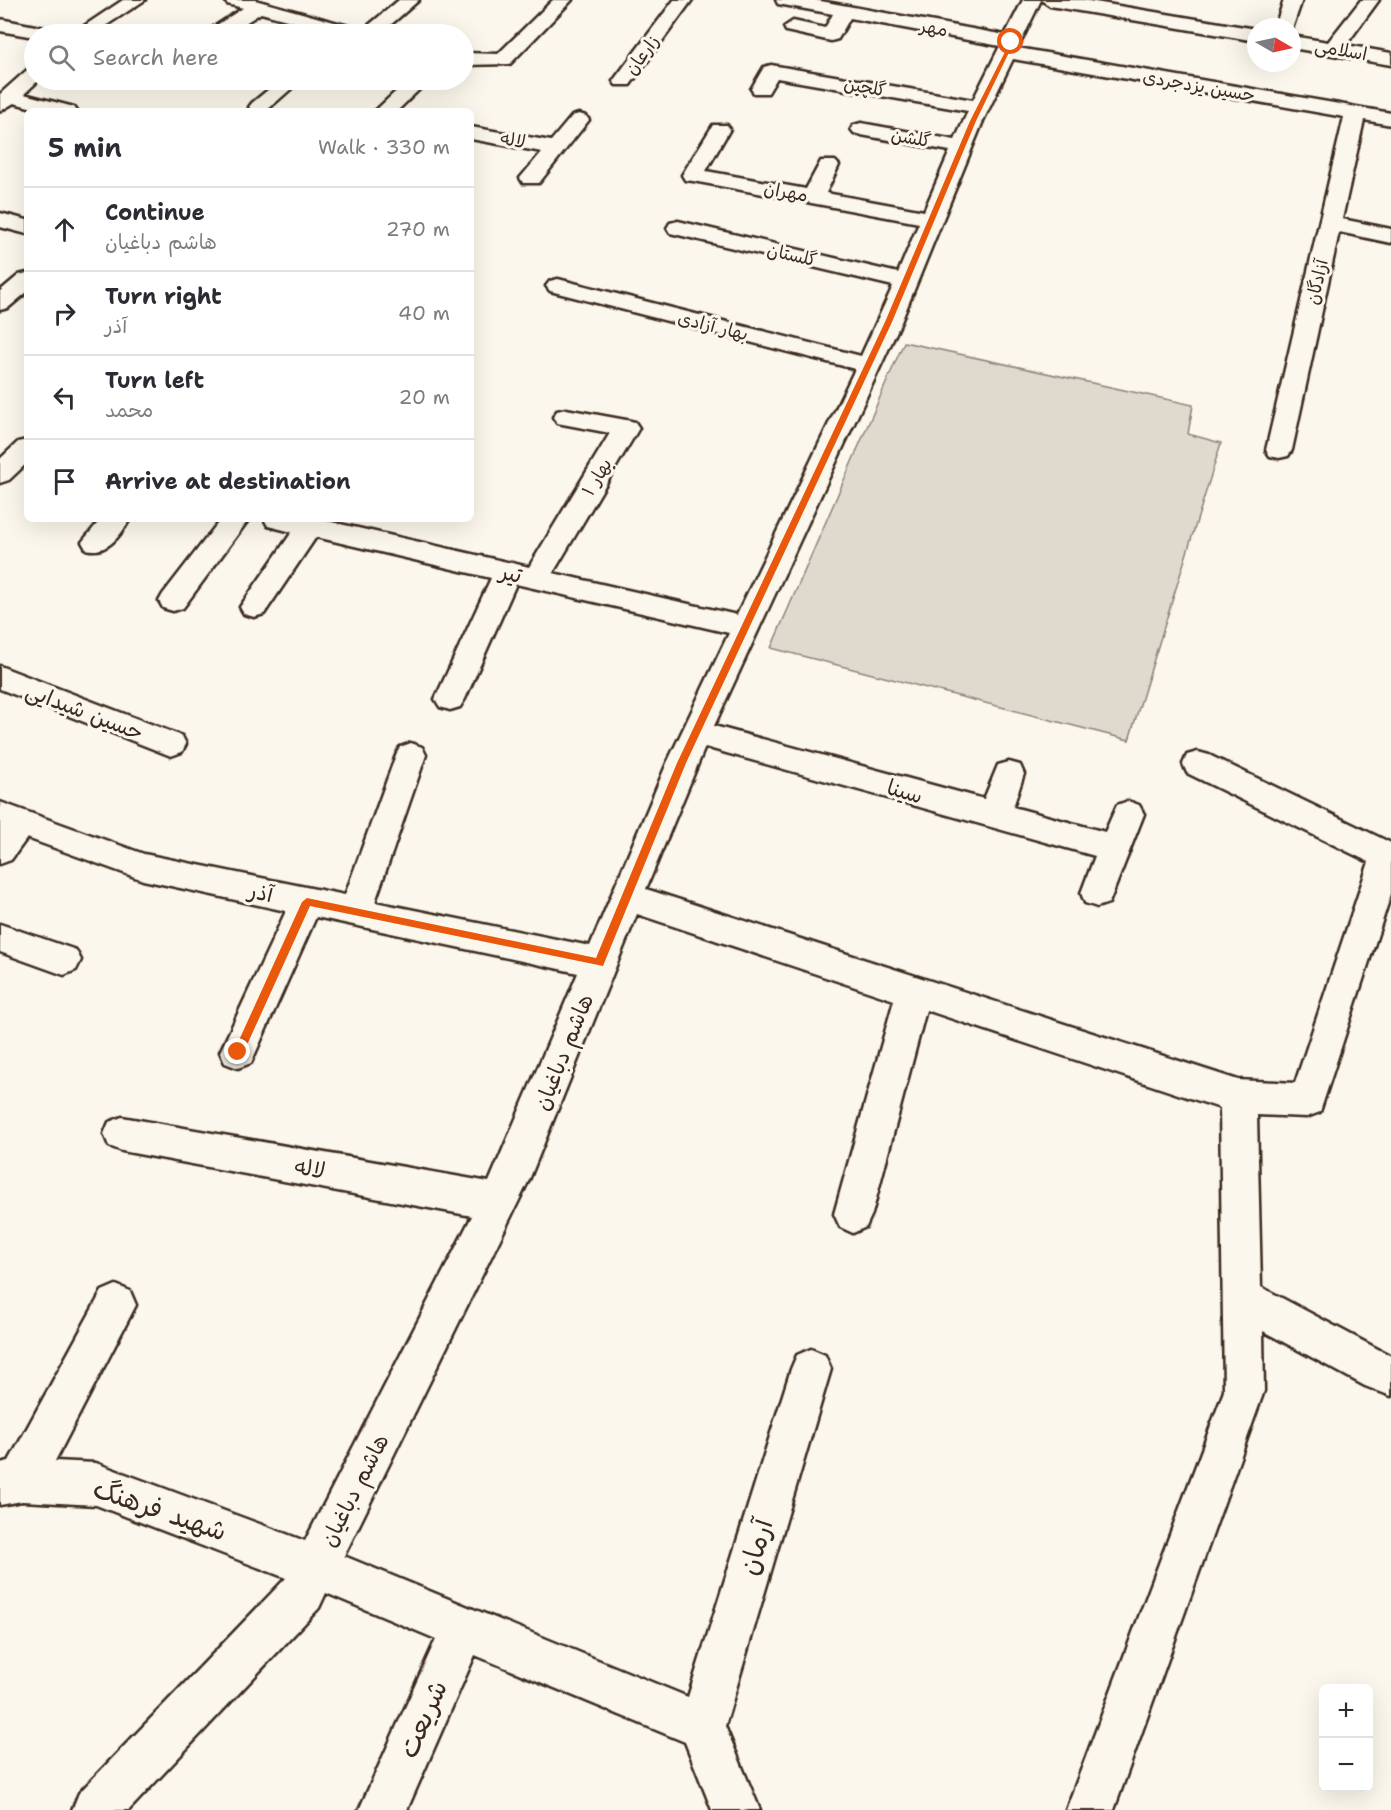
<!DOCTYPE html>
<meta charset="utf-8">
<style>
body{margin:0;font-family:"Shantell Sans","Playpen Sans Arabic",sans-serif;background:#f7f7f7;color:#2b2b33}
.controls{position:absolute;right:18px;bottom:18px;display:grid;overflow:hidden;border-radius:9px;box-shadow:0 6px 24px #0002}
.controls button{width:54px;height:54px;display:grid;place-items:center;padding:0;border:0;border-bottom:2px solid #e1e1e2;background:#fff;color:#2b2b33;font:30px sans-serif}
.compass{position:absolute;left:1247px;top:18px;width:54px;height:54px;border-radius:50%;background:#fff;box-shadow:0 6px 24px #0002;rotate:99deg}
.stop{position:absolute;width:18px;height:18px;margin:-14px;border:4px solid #ea580c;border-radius:50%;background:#fff}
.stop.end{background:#ea580c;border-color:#fff;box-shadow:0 2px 6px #0008}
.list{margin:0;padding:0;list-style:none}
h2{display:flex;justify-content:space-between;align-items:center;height:78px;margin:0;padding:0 24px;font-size:26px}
h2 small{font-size:20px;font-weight:400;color:#7c7c81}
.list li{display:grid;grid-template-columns:39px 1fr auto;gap:18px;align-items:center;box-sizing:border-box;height:84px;padding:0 24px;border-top:2px solid #e1e1e2}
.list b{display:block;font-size:22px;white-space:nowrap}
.list p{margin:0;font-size:20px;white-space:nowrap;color:#7c7c81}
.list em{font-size:20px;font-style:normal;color:#7c7c81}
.icon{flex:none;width:33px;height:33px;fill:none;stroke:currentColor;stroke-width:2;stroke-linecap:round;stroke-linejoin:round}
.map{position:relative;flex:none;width:1391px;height:1810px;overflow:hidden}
.search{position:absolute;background:#fff;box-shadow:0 6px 24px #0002;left:24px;top:24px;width:450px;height:66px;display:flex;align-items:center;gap:15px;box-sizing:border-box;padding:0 21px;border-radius:33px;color:#7c7c81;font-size:22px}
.panel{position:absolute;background:#fff;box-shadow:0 6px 24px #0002;left:24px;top:108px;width:450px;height:414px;border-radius:9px}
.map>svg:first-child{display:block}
</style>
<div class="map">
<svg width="1391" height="1810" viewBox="0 0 1391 1810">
<rect width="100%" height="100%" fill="#fbf7ec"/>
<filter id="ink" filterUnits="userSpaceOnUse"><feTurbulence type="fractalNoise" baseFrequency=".0167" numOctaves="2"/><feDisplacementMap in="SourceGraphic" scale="12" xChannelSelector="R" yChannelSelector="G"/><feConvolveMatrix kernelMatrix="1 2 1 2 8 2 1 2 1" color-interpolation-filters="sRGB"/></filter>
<g filter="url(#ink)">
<path fill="#dfd9ce" stroke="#8d8276" stroke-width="1.5" d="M904,342L1193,405L1188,434L1221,443L1129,740L771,648Z"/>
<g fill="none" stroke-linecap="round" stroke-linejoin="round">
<defs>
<path id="minor" d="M123,0H145L93,34H72Z
M225,0H255L363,30L399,0H419L380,34H338L261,13L228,34H207L209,30L243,8L227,4Z
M553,0H572L510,64L464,65V53L498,54Z
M674,0H692L630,85H616L613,81Z
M776,0H815L1005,35L1023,0H1083L1256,29V41L1050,6L1041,0L1018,48L1391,113V125L1364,120L1342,219L1391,229V243L1339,232L1292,450L1288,456L1279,458L1270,456L1266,450L1344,117L1013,59L983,121L901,322L714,726L984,799L998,765L1009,762L1020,765L1024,774L1013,807L1105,832L1117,805L1128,801L1139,805L1144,814L1109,903L1097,907L1085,903L1081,893L1095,856L705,747L646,889L1238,1080L1295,1083L1369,862L1187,773L1183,764L1187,755L1198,752L1209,755L1391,843V894L1320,1112L1307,1117L1257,1115L1261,1287L1391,1356V1396L1365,1386L1263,1331L1264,1391L1114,1810H1066L1224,1391L1220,1108L926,1010L872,1214L866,1227L853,1233L840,1227L834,1214L894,1000L637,914L529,1180L344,1556L688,1697L791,1369L797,1355L811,1349L825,1355L831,1369L725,1726L760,1810H712L685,1742L475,1655L407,1810H359L436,1639L326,1593L319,1608L129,1810H72L79,1793L286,1578L96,1505L22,1501L0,1505V1463L9,1461L102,1291L116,1285L130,1291L136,1305L55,1461L96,1463L305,1541L472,1216L122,1151L109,1146L104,1134L109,1122L122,1117L489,1182L578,973L316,917L251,1063L238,1068L225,1063L220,1052L286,911L143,880L27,838L11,860L0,864V802L144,854L345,895L396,755L400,747L411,743L422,747L426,755L375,902L590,946L667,763L729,633L516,584L465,699L460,707L450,710L440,707L435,699L491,578L316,537L264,614L254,617L244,614L240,607L292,532L268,526L264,519H328L327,521L529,567L610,433L557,423L553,417L557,411L566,409L626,420L635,422L639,428L553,573L737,615L855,369L550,291L546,286L550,281L558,279L861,356L893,286L670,233L667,228L670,223L678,221L898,273L919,223L693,181L685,180L682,175L713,125H727L730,129L706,171L806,189L821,161H835L839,165L826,193L924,211L950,151L861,135L854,133L851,129L854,125L861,123L955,140L968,111L777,78L768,93H754L751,89L764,67L771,65L973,100L1000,46L850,18L838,39L831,41L786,31L784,27L793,21L825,28L833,14L778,4Z
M1284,0H1302L1292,29L1275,27Z
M1361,0H1379L1346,45L1391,53V65L1292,48V36L1328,42Z
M0,19L55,30L57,34H34V37L0,31Z
M34,68V80H39L24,94L74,107L77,111H44L14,103L0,111V94L27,70Z
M280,80H301L266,111H252L249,107L252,103Z
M408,80H429L397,111H375Z
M579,114L586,116L589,120L539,183H523L520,178L542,152L471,139V127L551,141L572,116Z
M0,213L27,220V234L0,227Z
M27,273V292L8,308L0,310V291L19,275Z
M27,440V463L9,480L0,483V459L18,442Z
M101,519H130C121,535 107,555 86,549L82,542Z
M221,519H249L183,608L173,611L163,608L159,601L163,594Z
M0,666L182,736L186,744L182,752L171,756L0,689Z
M0,924L76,950L81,960L76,970L64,975L0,952Z"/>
</defs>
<use href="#minor" stroke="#3b2a1e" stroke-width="5"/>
<use href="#minor" fill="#fbf7ec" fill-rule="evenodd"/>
</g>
</g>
<path fill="#ea580c" d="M1011,40L1014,42L976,121L892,322L686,763L603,966L310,906L242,1056H235V1049L302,902L307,898L596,958L677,763L885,322L970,121Z"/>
<g text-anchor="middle" stroke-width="6" stroke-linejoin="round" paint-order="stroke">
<g font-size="18" fill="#3b2a1e" stroke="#fbf7ec">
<text transform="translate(934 28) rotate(10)" y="6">مهر</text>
<text transform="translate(1341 50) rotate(10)" y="6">اسلامی</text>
<text transform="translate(642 55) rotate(-54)" y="6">زارعان</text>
<text transform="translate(1199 86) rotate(10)" y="6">حسین یزدجردی</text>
<text transform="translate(865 87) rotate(10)" y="6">گلچین</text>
<text transform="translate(911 138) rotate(10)" y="6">گلشن</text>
<text transform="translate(513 140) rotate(10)" y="6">لاله</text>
<text transform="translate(786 192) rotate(10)" y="6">مهران</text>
<text transform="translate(792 255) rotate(13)" y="6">گلستان</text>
<text transform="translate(1317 282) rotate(-77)" y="6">آزادگان</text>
<text transform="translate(713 326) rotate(14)" y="6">بهار آزادی</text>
<text transform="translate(597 477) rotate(-59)" y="6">بهار ۱</text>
</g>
<g font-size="22" fill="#3b2a1e" stroke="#fbf7ec">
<text transform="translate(511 573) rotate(13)" y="8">تیر</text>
<text transform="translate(85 711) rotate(21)" y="8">حسین شیدایی</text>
<text transform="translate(905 791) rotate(16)" y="8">سینا</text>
<text transform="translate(261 892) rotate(12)" y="8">آذر</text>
<text transform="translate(563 1052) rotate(-68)" y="8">هاشم دباغیان</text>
<text transform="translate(310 1168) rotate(10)" y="8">لاله</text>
<text transform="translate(354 1490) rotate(-63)" y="8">هاشم دباغیان</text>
</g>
<g font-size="27" fill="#3b2a1e" stroke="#fbf7ec">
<text transform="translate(160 1510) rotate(19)" y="9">شهید فرهنگ</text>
<text transform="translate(756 1547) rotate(-73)" y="9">آرمان</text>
<text transform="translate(423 1719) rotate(-66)" y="9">شریعت</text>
</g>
</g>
</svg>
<div class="controls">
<button>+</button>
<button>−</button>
</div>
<svg class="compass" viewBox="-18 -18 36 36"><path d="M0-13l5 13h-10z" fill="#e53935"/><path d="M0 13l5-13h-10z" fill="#7c7c81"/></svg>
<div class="stop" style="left:1011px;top:42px"></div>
<div class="stop end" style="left:238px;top:1052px"></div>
<div class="search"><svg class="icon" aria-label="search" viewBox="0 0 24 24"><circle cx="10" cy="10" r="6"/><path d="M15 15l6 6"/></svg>Search here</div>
<section class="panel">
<h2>5 min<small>Walk · 330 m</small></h2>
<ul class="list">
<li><svg class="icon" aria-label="ahead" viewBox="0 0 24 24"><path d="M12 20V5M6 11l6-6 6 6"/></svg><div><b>Continue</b><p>هاشم دباغیان</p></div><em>270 m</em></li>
<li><svg class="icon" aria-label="right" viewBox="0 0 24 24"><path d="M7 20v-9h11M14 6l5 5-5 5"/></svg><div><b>Turn right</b><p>آذر</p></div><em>40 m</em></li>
<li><svg class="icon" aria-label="left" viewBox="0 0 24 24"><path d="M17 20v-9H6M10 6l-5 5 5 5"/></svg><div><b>Turn left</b><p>محمد</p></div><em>20 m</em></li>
<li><svg class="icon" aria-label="arrive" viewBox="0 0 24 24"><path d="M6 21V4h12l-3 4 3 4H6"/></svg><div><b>Arrive at destination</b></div></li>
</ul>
</section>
</div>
